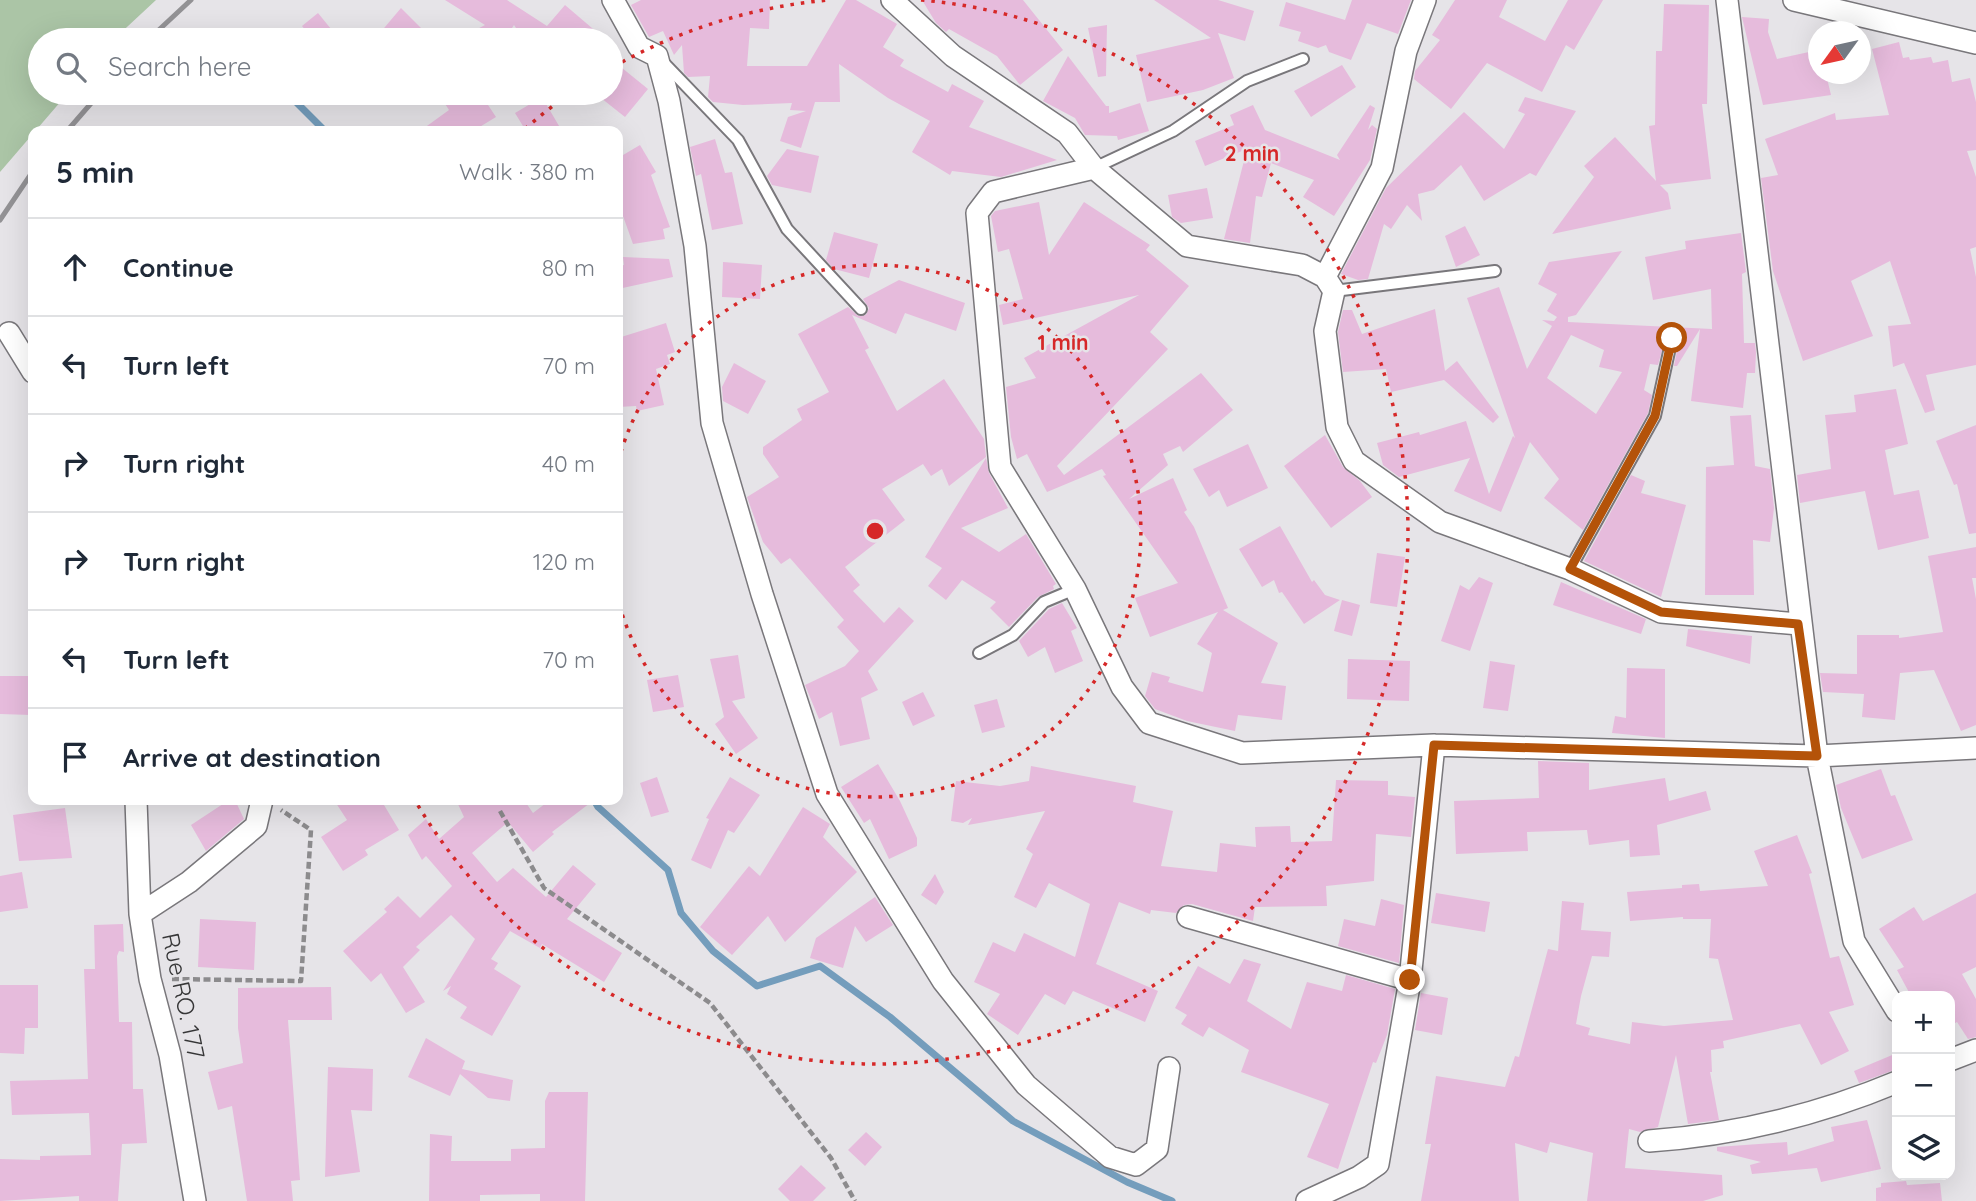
<!DOCTYPE html>
<meta charset="utf-8">
<style>
body{margin:0;font-family:Quicksand,sans-serif;background:#f6f6f7;color:#1f2937}
.controls{position:absolute;right:21px;bottom:21px;display:grid;overflow:hidden;border-radius:14px;box-shadow:0 7px 28px #0002}
.controls button{width:63px;height:63px;display:grid;place-items:center;padding:0;border:0;border-bottom:2px solid #e0e1e3;background:#fff;color:#1f2937;font:35px sans-serif}
.compass{position:absolute;left:1808px;top:21px;width:63px;height:63px;border-radius:50%;background:#fff;box-shadow:0 7px 28px #0002;rotate:237deg}
.stop{position:absolute;width:21px;height:21px;margin:-16px;border:5px solid #b45309;border-radius:50%;background:#fff}
.stop.end{background:#b45309;border-color:#fff;box-shadow:0 2px 7px #0008}
.list{margin:0;padding:0;list-style:none}
h2{display:flex;justify-content:space-between;align-items:center;height:91px;margin:0;padding:0 28px;font-size:30px}
h2 small{font-size:23px;font-weight:400;color:#747a83}
.list li{display:grid;grid-template-columns:46px 1fr auto;gap:21px;align-items:center;box-sizing:border-box;height:98px;padding:0 28px;border-top:2px solid #e0e1e3}
.list b{display:block;font-size:26px;white-space:nowrap}
.list em{font-size:23px;font-style:normal;color:#747a83}
.icon{flex:none;width:38px;height:38px;fill:none;stroke:currentColor;stroke-width:2;stroke-linecap:round;stroke-linejoin:round}
.map{position:relative;flex:none;width:1976px;height:1201px;overflow:hidden}
.search{position:absolute;background:#fff;box-shadow:0 7px 28px #0002;left:28px;top:28px;width:595px;height:77px;display:flex;align-items:center;gap:18px;box-sizing:border-box;padding:0 24px;border-radius:38px;color:#747a83;font-size:26px}
.panel{position:absolute;background:#fff;box-shadow:0 7px 28px #0002;left:28px;top:126px;width:595px;height:679px;border-radius:14px}
.map>svg:first-child{display:block}
</style>
<div class="map">
<svg width="1976" height="1201" viewBox="0 0 1976 1201">
<rect width="100%" height="100%" fill="#e6e4e8"/>
<path fill="#abc5a6" d="M0,0H156L113,40H40V93H68L0,172Z"/>
<g fill="none" stroke-linecap="round" stroke-linejoin="round">
<path stroke="#749dbc" stroke-width="7" d="M287,93L325,131
M594,800L598,807L668,870L681,913L713,951L757,986L820,966L890,1017L1013,1121L1127,1182L1172,1201"/>
</g>
<path fill="#e6bbdc" fill-rule="evenodd" d="M445,0H507L547,26L565,5L606,40H524L514,25L504,40H456L485,25Z
M641,0H770L769,29L750,28L747,66H807L846,0H856L897,24L883,47L904,60L900,66L948,92L952,84L984,101L969,127L1057,160L1001,177L952,171L950,175L912,152L930,121L888,98L839,64L840,102H815L801,148L780,141L788,117L806,111L790,110L792,103L743,105L713,102L708,97L710,76L688,77L684,73L682,45L674,55L663,31L649,37L631,5Z
M922,0H1023L1063,50L1020,85L997,56L949,29L946,32L936,23Z
M1154,0H1218L1254,11L1245,41L1218,33L1234,78L1203,90L1147,102L1136,55L1211,38Z
M1352,0H1411L1398,34L1367,23L1351,60L1329,52L1326,45L1318,48L1298,41L1301,32L1279,26L1286,2L1345,20Z
M1455,0H1507L1499,17L1545,41L1568,0H1603L1574,50L1566,45L1542,92L1487,63L1451,109L1414,79L1415,71L1440,40L1432,35Z
M1664,4L1709,5L1707,104H1702L1711,179L1660,185L1668,193L1671,209L1552,234L1594,177L1584,166L1615,137L1656,181L1649,126L1655,125L1656,51H1662Z
M401,8L433,40H374Z
M318,13L340,40H313L302,26Z
M1742,17L1769,19L1768,32L1777,59L1818,50V74H1826L1831,95L1763,105Z
M1107,25L1106,76L1098,77L1088,28Z
M1899,42L1903,58L1909,57L1910,60L1931,57L1933,63L1948,60L1952,82L1970,78L1976,102V150L1967,151L1976,177V247L1970,249L1976,277V365L1926,375L1935,410L1925,413L1904,363L1893,367L1888,326L1911,324L1890,261L1851,281L1873,336L1803,361L1773,271L1761,178L1778,175L1765,139L1835,113L1836,120L1889,115L1872,49Z
M1068,56L1106,106H1109V113L1140,103L1149,131L1118,140L1117,136L1085,135L1075,118L1043,101Z
M611,59L648,89L625,117L601,98L605,93H611Z
M1342,65L1356,87L1311,117L1294,91Z
M438,93H480L496,117L473,131H420L449,110Z
M542,97L562,131H526L515,113Z
M1525,97L1576,111L1536,176L1530,173L1484,201L1461,165L1434,190L1418,194L1422,221L1407,205L1391,229L1384,224L1368,279L1358,280L1341,274L1386,188L1464,112L1504,149L1525,114L1518,111Z
M1253,105L1265,130L1340,160L1337,155L1370,105L1375,108L1368,130L1372,125L1377,129L1370,160L1334,216L1303,197L1314,180L1271,163L1262,197L1256,196L1250,243L1224,239L1247,149L1205,166L1195,141L1234,125L1230,115Z
M715,139L725,173L732,172L743,224L712,230L701,174L696,176L690,147Z
M640,145L656,172L651,175L670,227L663,229L665,239L633,244L618,202V158Z
M787,149L819,156L811,193L772,185L767,176Z
M1207,188L1213,218L1181,223L1172,217L1168,195Z
M1039,202L1049,255L1084,202L1150,245L1146,250L1189,286L1150,332L1168,349L1057,466L1064,475L1201,373L1233,410L1183,452L1180,446L1163,454L1168,465L1129,499L1173,478L1187,510L1184,512L1194,527L1228,608L1223,610L1278,643L1261,683L1286,686L1282,720L1238,715L1235,731L1187,721L1155,709L1145,696L1152,672L1170,677L1168,682L1203,692L1212,653L1197,644L1218,612L1150,637L1135,598L1178,583L1103,476L1106,475L1102,469L1047,492L1027,454L1017,459L1011,437L1006,387L1036,378L1024,358L1139,295L1003,325L999,305L1023,299L1009,249L998,252L991,216L995,211Z
M1465,226L1480,255L1456,267L1445,236Z
M834,232L878,244L869,278L834,269L826,260Z
M1741,233L1746,272L1742,274L1744,343H1755L1756,353L1755,373H1747L1743,408L1691,401L1700,329L1677,366H1674L1680,336L1674,331L1667,332L1658,365L1650,364L1644,390L1652,395L1648,413L1583,530L1544,498L1559,479L1530,442L1501,512L1454,491L1470,458L1399,477L1383,465L1377,443L1419,432L1420,435L1466,421L1489,494L1513,436L1515,438L1467,298L1499,287L1527,369L1552,326L1542,320L1554,321L1557,317L1547,311L1557,294L1538,284L1549,262L1622,251L1576,315L1568,317V322L1712,329L1711,289L1653,300L1645,257L1686,249L1685,241ZM1571,335L1604,350L1599,367L1622,372L1596,414L1547,378Z
M623,257L669,259L673,277L618,289V266L624,265Z
M723,262L762,265L760,299L722,297Z
M899,280L965,303L956,331L905,313L896,334L852,315L869,348L865,350L897,411L944,379L984,439L986,457L949,486L942,469L931,476L923,464L882,489L905,520L845,567L860,585L853,591L884,623L899,607L914,621L868,671L878,690L861,698L870,739L840,746L832,712L819,719L805,685L845,666L859,651L837,627L844,620L790,558L781,564L763,542L747,497L779,477L763,454V447L802,420L797,409L829,392L798,334L848,307L858,316L866,315L869,308L863,299Z
M1435,309L1445,371L1457,361L1499,417L1493,423L1444,380L1391,392L1386,369L1343,372L1338,332L1343,310H1352L1362,334Z
M666,323L675,352L667,355L670,364L656,369L664,405L637,411L636,406L618,407V338Z
M734,363L766,381L748,414L723,401L722,387Z
M1896,389L1908,444L1885,450L1894,495L1919,490L1929,538L1878,550L1865,491L1800,503L1797,475L1831,469L1825,415L1856,412L1854,395Z
M1751,415L1755,466L1770,469L1774,508L1770,542L1753,540L1754,595H1705L1706,467L1734,465L1730,416Z
M1976,425V533L1969,534L1957,484L1954,485L1936,441Z
M1325,435L1343,467L1360,481L1372,497L1331,528L1284,466Z
M1248,444L1268,488L1227,507L1219,490L1209,497L1193,469Z
M986,458L989,473L1008,508L961,528L999,552L1026,534L1056,584L1053,586L1054,589L1038,597L1009,627L990,608L996,602L962,580L946,600L928,586L942,568L925,557Z
M1631,475L1645,481L1641,493L1686,505L1661,597L1584,561Z
M1280,526L1312,582L1314,580L1325,595L1340,600L1304,624L1282,592L1279,593L1274,580L1262,587L1239,549Z
M1976,547V578H1972L1976,599V725L1961,731L1934,670L1900,673L1895,720L1862,717L1864,694L1823,692L1820,673L1857,674V635H1899V638L1943,632L1928,556Z
M1377,553L1405,557L1397,607L1370,603Z
M1479,577L1493,583L1470,651L1441,641L1460,585L1469,590Z
M1561,582L1646,619L1641,634L1553,605Z
M1342,600L1360,605L1352,636L1334,631Z
M1062,603L1077,628L1071,631L1083,661L1055,673L1045,647L1028,657L1019,641L1049,609Z
M1688,629L1752,636L1750,664L1686,646Z
M738,655L745,698L732,701L758,738L736,754L715,724L724,717L710,659Z
M1348,659L1410,661L1409,701L1347,699Z
M1490,661L1515,665L1508,711L1483,708Z
M1627,668L1665,669V738L1612,733L1615,716L1626,718Z
M678,675L684,707L653,712L647,680Z
M0,676H31V715L0,714Z
M923,692L935,716L913,726L902,702Z
M997,699L1005,727L982,733L974,705Z
M1538,761L1589,763V790L1665,778L1669,801L1706,791L1711,810L1657,825L1660,855L1630,857L1629,840L1589,845L1587,830L1527,832L1528,851L1456,854L1454,801L1539,798Z
M878,764L900,801L917,838V846L889,859L870,819L864,823L841,787Z
M1031,766L1136,786L1133,802L1173,811L1161,866L1217,872L1220,843L1256,847L1255,827L1290,826L1291,842L1332,841L1336,780L1388,781V795L1415,797L1411,837L1376,834L1374,881L1326,886L1327,906L1255,907L1253,921L1192,904L1184,905L1176,913L1151,910L1150,914L1119,902L1096,964L1158,991L1145,1022L1073,991L1065,1005L1045,994L1018,1035L987,1014L1000,994L974,982L993,942L1015,952L1024,933L1075,957L1090,904L1049,883L1036,908L1014,897L1033,854L1026,849L1045,811L968,825L972,818L963,823L951,821L956,781L1000,786L1029,781Z
M1881,769L1891,796L1895,795L1913,840L1862,859L1841,808L1836,785Z
M657,777L669,812L651,817L640,783Z
M730,777L760,795L734,833L728,830L711,869L691,860L709,819L706,818Z
M229,800H235L244,819L206,851L191,825Z
M334,800H381L399,830L365,850L368,855L343,871L321,837L347,820Z
M456,800H524L533,813L550,800H594L552,832L554,834L533,852L508,822L472,853L497,882L513,868L546,897L573,865L596,884L567,919L622,953L604,982L542,944L540,948L510,931L491,959L498,963L494,969L521,986L492,1036L460,1018L467,1007L447,994L451,986L443,991L475,939L451,915L416,947L420,950L403,967L425,1002L406,1013L381,973L371,982L343,951L387,912L384,909L398,896L420,918L452,886L426,856L422,860L408,835L426,819L439,839L464,817Z
M803,807L830,824L823,837L857,872L785,942L768,916L732,955L700,927L749,866L760,876Z
M65,808L72,858L19,861L13,815Z
M1797,835L1812,873L1809,874L1830,958L1839,956L1854,1005L1829,1012L1849,1051L1821,1065L1800,1024L1723,1041L1724,1048L1711,1050L1712,1072H1710L1719,1120L1688,1124L1676,1055L1658,1127L1640,1132L1629,1129L1625,1168L1722,1175L1723,1195L1703,1201H1587L1593,1153L1550,1142L1547,1153L1515,1143L1519,1201H1421L1431,1144H1425L1436,1076L1505,1087L1515,1056L1519,1057L1548,949L1558,951L1562,901L1584,903L1581,930L1611,932L1609,957L1592,956L1581,996L1576,1024L1590,1028L1588,1035L1630,1044L1632,1022L1664,1026L1733,1020L1718,959L1709,958L1711,919H1683V917L1630,921L1627,892L1682,888V885L1699,884L1700,891L1768,886L1754,851Z
M22,872L28,908L0,912V876Z
M935,874L944,892L936,905L921,895Z
M1436,893L1490,902L1485,932L1431,923Z
M1976,893V967L1962,974L1976,999V1037L1968,1039L1957,1022L1950,1026V996H1911L1897,970L1904,967L1879,929L1914,907L1923,921Z
M875,897L893,925L866,942L855,926L843,968L810,958L816,938Z
M1381,899L1404,905L1399,963L1338,946L1344,919L1375,926Z
M200,919L256,922L254,970L198,967Z
M123,924L124,952L119,951L117,956L119,1022H132L133,1089H143L147,1143L122,1144L118,1201H79V1196L0,1201V1159L40,1160V1156L91,1155L89,1113L12,1115L10,1081L88,1079L84,969H95L94,925Z
M1244,959L1261,964L1247,1001L1291,1029L1307,982L1342,991L1346,975L1395,989L1387,1035L1376,1063L1373,1062L1338,1169L1307,1157L1329,1104L1241,1072L1249,1050L1209,1027L1203,1037L1181,1024L1187,1015L1175,1008L1198,966L1230,984Z
M0,985H38V1028H25L24,1054L0,1053Z
M331,987L332,1020H288L300,1180L291,1181L293,1201H247L232,1106L218,1110L208,1072L243,1063L238,1028V988Z
M1421,993L1448,998L1442,1035L1415,1030Z
M426,1038L465,1061L462,1069L513,1080L510,1101L488,1098L460,1074L450,1096L408,1077Z
M1897,1053V1069L1859,1083L1854,1071Z
M328,1067L373,1069L372,1111L351,1110L360,1172L325,1177Z
M549,1092H588L585,1201H540V1194L480,1195V1201H429L430,1134L452,1136L451,1161H511V1149L545,1148V1101Z
M1867,1120L1881,1169L1821,1182L1817,1168L1752,1174L1750,1165L1761,1162L1717,1151V1147L1787,1142L1788,1155L1834,1141L1831,1127Z
M866,1132L882,1147L865,1166L848,1150Z
M801,1165L826,1188L813,1201H790L778,1189Z
M1906,1181L1907,1185L1940,1183L1942,1201H1876V1188L1881,1187V1183Z"/>
<g fill="none" stroke-linecap="round" stroke-linejoin="round">
<defs>
<path id="service" d="M663,62L738,140L787,229L861,309
M1094,168L1173,131L1247,81L1303,59
M1334,291L1495,271
M1570,569L1655,416L1672,338
M979,653L1013,635L1044,602L1075,589"/>
<path id="minor" d="M613,0L639,47L657,56L669,101L695,246L712,423L762,594L827,794L943,981L1026,1085L1110,1157L1136,1165L1157,1149L1169,1068
M892,0L953,56L1067,133L1094,168L1187,246L1302,265L1325,277L1334,291L1325,331L1337,427L1354,461L1440,522L1570,569L1661,612L1799,624
M1727,0L1817,756L1854,941L1897,1011
M1794,0L1976,43
M1094,168L993,192L977,213L1000,467L1075,589L1122,687L1149,723L1242,753L1434,745L1817,756L1976,748
M1325,277L1382,168L1406,51L1425,0
M9,333L33,372
M136,800L140,914L150,979L170,1055L195,1201
M140,914L189,882L256,826L262,800
M1188,917L1410,980
M1950,1060L1976,1050
M1649,1141C1735,1135 1818,1115 1897,1082
M1307,1201L1359,1177L1378,1164L1410,980L1434,745"/>
</defs>
<use href="#service" stroke="#79777b" stroke-width="14"/>
<use href="#minor" stroke="#79777b" stroke-width="24"/>
<path stroke="#8c8b8d" stroke-width="4.5" stroke-dasharray="7 3.5" stroke-linecap="butt" d="M500,811L544,888L710,1003L831,1158L855,1201
M172,979L301,981L311,830L281,810"/>
<use href="#service" stroke="#fff" stroke-width="10"/>
<use href="#minor" stroke="#fff" stroke-width="21"/>
<path stroke="#939295" stroke-width="5" d="M148,40L191,0
M67,131L100,93
M0,220L33,171"/>
</g>
<g fill="none" stroke-linecap="round" stroke-linejoin="round">
<path stroke="#b45309" stroke-width="9" d="M1410,980L1434,745L1817,756L1798,624L1661,612L1570,569L1655,416L1672,338"/>
</g>
<g fill="none" stroke="#d62828" stroke-width="3.5" stroke-dasharray="3.5 7">
<path d="M618 462A266 266 0 1 1 618 600"/>
<path d="M525 129A533 533 0 0 1 569 94M613 67A533 533 0 0 1 829 0M921 0A533 533 0 1 1 416 802"/>
</g>
<g text-anchor="middle" stroke-width="5" stroke-linejoin="round" paint-order="stroke">
<g font-size="24" fill="#363637" stroke="#e6e4e8">
<text transform="translate(183 996) rotate(78)" y="8">Rue RO. 177</text>
</g>
</g>
<circle cx="875" cy="531" r="10" fill="#d62828" stroke="#e6e4e8" stroke-width="3.5"/>
<g font-size="21" text-anchor="middle" font-weight="bold" fill="#d62828" stroke="#e6e4e8" stroke-width="5" stroke-linejoin="round" paint-order="stroke">
<text x="1252" y="161">2 min</text>
<text x="1063" y="350">1 min</text>
</g>
</svg>
<div class="controls">
<button>+</button>
<button>−</button>
<button><svg class="icon" aria-label="layers" viewBox="0 0 24 24"><path d="M12 4l9 5-9 5-9-5zM3 14l9 5 9-5"/></svg></button>
</div>
<svg class="compass" viewBox="-18 -18 36 36"><path d="M0-13l5 13h-10z" fill="#e53935"/><path d="M0 13l5-13h-10z" fill="#747a83"/></svg>
<div class="stop" style="left:1672px;top:338px"></div>
<div class="stop end" style="left:1410px;top:980px"></div>
<div class="search"><svg class="icon" aria-label="search" viewBox="0 0 24 24"><circle cx="10" cy="10" r="6"/><path d="M15 15l6 6"/></svg>Search here</div>
<section class="panel">
<h2>5 min<small>Walk · 380 m</small></h2>
<ul class="list">
<li><svg class="icon" aria-label="ahead" viewBox="0 0 24 24"><path d="M12 20V5M6 11l6-6 6 6"/></svg><div><b>Continue</b></div><em>80 m</em></li>
<li><svg class="icon" aria-label="left" viewBox="0 0 24 24"><path d="M17 20v-9H6M10 6l-5 5 5 5"/></svg><div><b>Turn left</b></div><em>70 m</em></li>
<li><svg class="icon" aria-label="right" viewBox="0 0 24 24"><path d="M7 20v-9h11M14 6l5 5-5 5"/></svg><div><b>Turn right</b></div><em>40 m</em></li>
<li><svg class="icon" aria-label="right" viewBox="0 0 24 24"><path d="M7 20v-9h11M14 6l5 5-5 5"/></svg><div><b>Turn right</b></div><em>120 m</em></li>
<li><svg class="icon" aria-label="left" viewBox="0 0 24 24"><path d="M17 20v-9H6M10 6l-5 5 5 5"/></svg><div><b>Turn left</b></div><em>70 m</em></li>
<li><svg class="icon" aria-label="arrive" viewBox="0 0 24 24"><path d="M6 21V4h12l-3 4 3 4H6"/></svg><div><b>Arrive at destination</b></div></li>
</ul>
</section>
</div>
